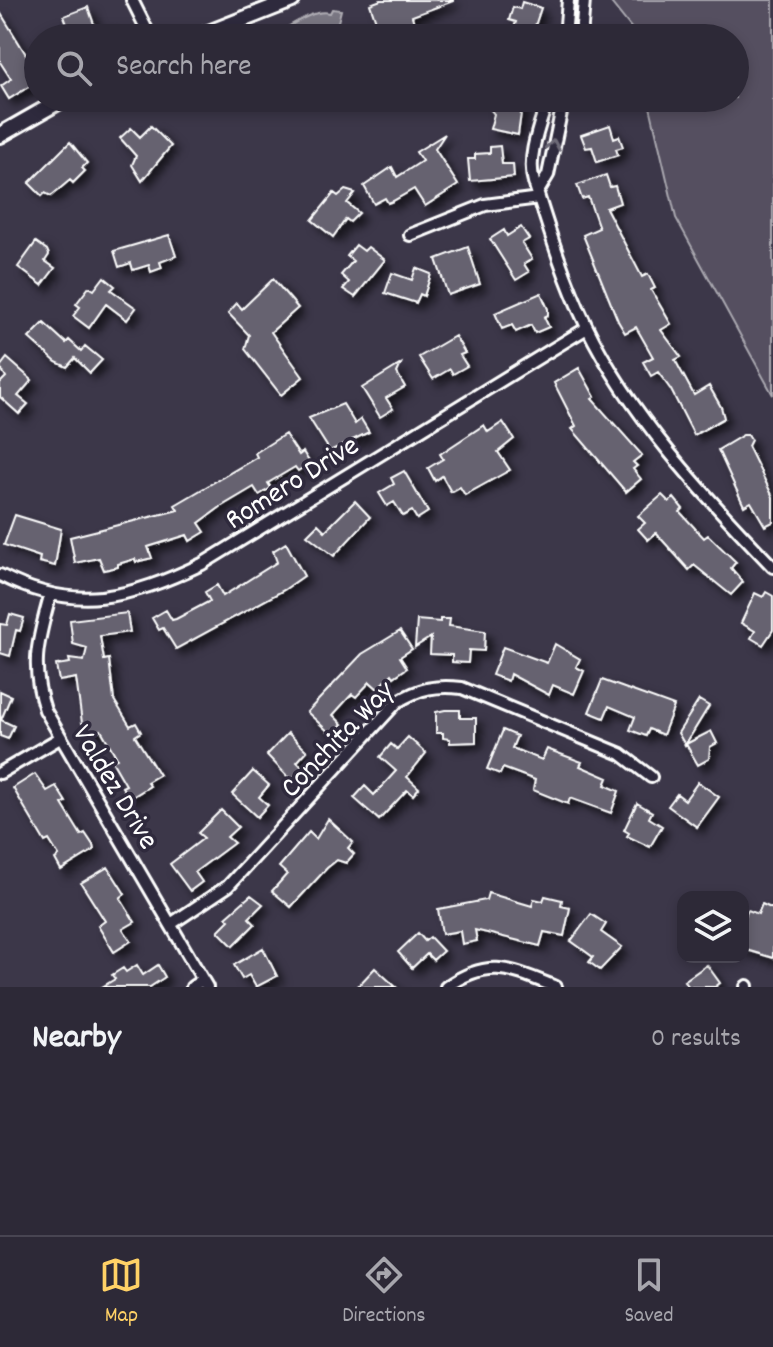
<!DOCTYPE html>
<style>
body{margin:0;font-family:Dekko,sans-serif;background:#393542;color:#f1f3f6}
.controls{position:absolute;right:24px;bottom:24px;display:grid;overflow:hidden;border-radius:16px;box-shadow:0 4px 12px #0003}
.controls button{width:72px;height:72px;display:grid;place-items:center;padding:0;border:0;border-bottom:2px solid #484552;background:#2d2937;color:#f1f3f6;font:40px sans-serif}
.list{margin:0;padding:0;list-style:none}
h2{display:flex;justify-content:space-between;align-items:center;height:104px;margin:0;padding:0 32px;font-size:34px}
h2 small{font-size:26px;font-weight:400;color:#a7a6ad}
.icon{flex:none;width:44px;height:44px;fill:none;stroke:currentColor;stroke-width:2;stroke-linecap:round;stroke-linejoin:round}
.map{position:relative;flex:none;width:773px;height:987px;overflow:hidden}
.search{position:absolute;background:#2d2937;box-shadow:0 4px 12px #0003;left:24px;right:24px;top:24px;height:88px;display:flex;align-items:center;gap:20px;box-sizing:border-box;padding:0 28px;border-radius:44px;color:#a7a6ad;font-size:30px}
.sheet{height:248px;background:#2d2937}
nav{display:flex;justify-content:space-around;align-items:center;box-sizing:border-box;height:112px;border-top:2px solid #484552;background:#2d2937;font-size:22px;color:#a7a6ad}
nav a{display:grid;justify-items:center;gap:4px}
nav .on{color:#ffd166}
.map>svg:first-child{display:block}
</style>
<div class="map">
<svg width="773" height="987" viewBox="0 0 773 987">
<defs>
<filter id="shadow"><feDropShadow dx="6" dy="6" stdDeviation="4" flood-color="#0009"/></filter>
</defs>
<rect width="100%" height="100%" fill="#3c3749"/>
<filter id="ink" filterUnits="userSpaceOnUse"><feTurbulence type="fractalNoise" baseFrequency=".0125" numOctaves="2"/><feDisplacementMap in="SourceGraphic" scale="16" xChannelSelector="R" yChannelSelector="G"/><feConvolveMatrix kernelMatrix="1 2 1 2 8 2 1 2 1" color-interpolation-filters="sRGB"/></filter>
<g filter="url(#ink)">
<path fill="#555060" stroke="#aaa8b0" stroke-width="2" d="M609,0H773V395L676,218L648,98H735V38H634L632,29Z"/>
<path fill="#797682" stroke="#afadb4" stroke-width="2" d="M332,9L341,10L334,38H268C286,30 311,8 330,13Z"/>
<path fill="#666270" stroke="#fff" stroke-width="2" filter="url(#shadow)" d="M381,0H453V1L412,16L414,23L381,36L370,4Z
M522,2L541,8L534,29L556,38H529L512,33L516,22L509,20L513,7L520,9Z
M88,7L96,30L106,27L110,38H72L64,16Z
M0,12L38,74V81L9,99L1,86L11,79L0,62Z
M497,101L522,106L518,135L490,129L494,114L490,109L492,102Z
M610,125L614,138L619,136L623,147L616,149L618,155L597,162L592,147L586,148L581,135Z
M151,126L171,146L142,181L132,165L136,156L120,138L131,128L140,137Z
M445,134L435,149L458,185L425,206L414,189L393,201L388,203L385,198L374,204L364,186L392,167L397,177L422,161L416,152Z
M70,142L87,163L82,168L85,171L73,183L70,180L51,196L45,193L42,196L29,183Z
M500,146L502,164H513L514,177L470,181L468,159H475V154L490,153V147Z
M606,175L610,187L615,186L620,203L606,208L642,277L648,274L655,288L651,290L671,324L661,330L681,357L675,360L694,395L709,386L721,407L724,418L694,435L671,390L658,372L651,376L643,362L653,357L636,327L625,333L618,321L583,235L599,228L588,197L582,199L577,185Z
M345,190L355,193L347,203L359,213L350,222L346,219L333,237L312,220L334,193L338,196Z
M521,227L529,239L522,243L532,259L524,264L529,272L516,280L490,239L504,230L507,236Z
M169,235L176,256L160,262L162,268L151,272L149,265L133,270L131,263L119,267L114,251Z
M36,242L47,250L49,255L45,261L55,268L42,285L18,267Z
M356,245L364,251L368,247L385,260L355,297L343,289L349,282L341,275L353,261L347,256Z
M468,247L480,284L448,295L436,259Z
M416,268L431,274L424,296L420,294L416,303L385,293L392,273L412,280Z
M104,277L115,286L111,290L136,308L127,320L106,304L89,328L73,316L80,307L76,304L89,287L94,290Z
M273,279L298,308L271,332L303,377L281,395L245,349L249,335L228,313L237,303L242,309Z
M541,293L548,309V315L544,317L549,327L535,333L531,325L516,332L512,325L502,329L495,313Z
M44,323L66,343L69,340L81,351L85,346L102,360L90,373L75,358L67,367L56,362L29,338Z
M455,336L465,353L460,355L467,366L453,374L450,369L433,379L419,357Z
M7,358L32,380L18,396L28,404L19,414L0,397V383L6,377L0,367Z
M401,364L397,373L405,387L386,398L393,409L380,417L362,388Z
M579,368L595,397L592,399L642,455L633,462L637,466L633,469L641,479L626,492L572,429L576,426L554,383Z
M343,404L355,424L361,419L369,432L330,451L309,418Z
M503,422L514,439L498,452L510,470L465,495L460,487L451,492L442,476L435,481L428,468L443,459L440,454L484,425L488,432Z
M285,434L299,455L303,452L310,463L298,471L295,467L268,483L271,488L259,495L254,487L222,506L199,523L205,532L190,541L187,535L148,547L152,558L136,562L135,559L118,564V567L104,570L99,558L75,563L70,537L178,510L175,505L257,457L255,453Z
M743,435H748L751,440L748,446L773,497V522L765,526L751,502L744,506L718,450Z
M404,471L428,512L417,519L412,511L403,516L394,502L387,506L379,493L394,484L391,478Z
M662,495L669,502L674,498L683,509L680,512L704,538L708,535L736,562L731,568L743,582L731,595L694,565L689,570L656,533L648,540L638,529L645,523L638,516Z
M355,501L370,517L334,556L307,535L318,524L325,531Z
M15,515L61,529L55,566L39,562L40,557L4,545Z
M286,543L304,576L284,590L176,649L163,628L159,630L152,618L166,610L172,620L176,619L210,601L205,592L217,585L223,596L277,562L273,551Z
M766,592L773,596V630L763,645L751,638L755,631L741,623L755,593L763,597Z
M127,613L130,632L100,636L104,660L109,659L114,700L130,726L136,723L141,732L135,736L159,775L147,782L150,786L129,799L122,787L126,785L112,761L117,758L101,730L89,734L82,723L76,678L59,681L56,665L70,663L69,659L84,661L87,648L73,644L70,620Z
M10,614L24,618L20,631L16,630L10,656L0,653V624L7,625Z
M440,619H450L449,626L485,631L484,651L469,650L468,663L452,662V655L430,654L431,637L415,647L417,620L440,622Z
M400,631L412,649L400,657L407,668L394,677L392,674L378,689L370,682L356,697L352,694L333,715L342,724L332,735L307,712L362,654Z
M555,644L580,659L576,667L584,671L574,694L553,685L549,695L510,674L508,681L492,675L503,647L547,663Z
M602,680L674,706L663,735L649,729L646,736L630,730L635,717L609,706L604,718L589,712Z
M0,691L11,696L1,720L14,726L8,739L0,736Z
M699,700L709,706L685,745L678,733Z
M445,710H460V718H476V742L450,743V739L443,738V733H436V712Z
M503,730L517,736L512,748L542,760L547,749L582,762L580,766L608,778L605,785L619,791L611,813L570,798L568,804L533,790L535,780L503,768L500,774L487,769Z
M711,731L717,743L710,747L709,759L698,765L686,744Z
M288,733L307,751L297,762L303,768L291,780L267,755Z
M408,737L426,753L407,777L419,788L413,795L407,790L379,820L354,798L365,786L374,795L396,771L380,757L391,744L397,749Z
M253,771L269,785L259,797L268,805L257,817L232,794Z
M35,774L47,791L56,786L66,802L62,804L81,835L85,833L93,845L94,850L61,870L55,859L59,856L49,840L45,842L13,788Z
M698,782L719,797L697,827L668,806L677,794L685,800Z
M637,803L652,812L649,818L662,826L650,847L627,836L629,833L624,830Z
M221,810L238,827L227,837L234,843L195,872L202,882L190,891L170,864L204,838L198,833Z
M328,819L353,842L348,848L354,854L346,863L337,860L327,868L291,907L272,891L287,874L279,867L309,832L316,839Z
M108,867L125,894L120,898L135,922L123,929L131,941L114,952L98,926L105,921L81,883Z
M488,893L532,906L534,899L543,901L545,896L562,900L561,906L570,908L564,936L544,932L540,946L475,930L477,941L462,944L460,931L442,934L438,909L486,900Z
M251,895L263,904L249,918L255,924L233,946L218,931L229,920L226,917Z
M762,904L773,909V958L743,949V920L748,910L758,914Z
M591,914L606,924L601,932L622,947L600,970L589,962L593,957L571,941Z
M418,933L425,941L430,937L443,951L433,960L427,954L412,968L398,952Z
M263,948L277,976L256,987L249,975L242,979L234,965Z
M137,965L143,975L158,965L165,977L150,987H102L115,979L112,975L123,968L126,972Z
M707,965L720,983L715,987H689L684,981Z
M375,968L396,987H357Z"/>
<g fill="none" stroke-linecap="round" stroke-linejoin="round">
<defs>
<path id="minor" d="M132,0L151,38
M565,38L568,0
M581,38L584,0
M548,98C541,122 526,157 534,182C549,230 564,279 586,325C630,416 704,495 773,567
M539,190L548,175L564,98
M410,235L485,205L539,198
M0,575C75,614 130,598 202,564L587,328
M50,596C38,641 30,665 45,710L207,987
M0,773L60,738
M171,924L228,886L397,702C420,688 436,685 462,688L621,754L651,777
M192,987L202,980
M446,987C489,957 511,969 556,987
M746,987L747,986"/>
<path id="secondary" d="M196,38L292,0
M0,135L65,98"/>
</defs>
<use href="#minor" stroke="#fff" stroke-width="16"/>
<use href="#secondary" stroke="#fff" stroke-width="20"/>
<use href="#minor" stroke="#2f2a3d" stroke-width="10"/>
<use href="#secondary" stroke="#2f2a3d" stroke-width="14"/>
</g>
<defs><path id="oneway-chevron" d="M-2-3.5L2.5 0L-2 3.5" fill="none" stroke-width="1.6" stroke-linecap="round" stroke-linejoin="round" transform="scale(2)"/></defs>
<use stroke="#6d6a77" href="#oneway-chevron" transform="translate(553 145) rotate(-81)"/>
</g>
<g text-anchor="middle" stroke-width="7" stroke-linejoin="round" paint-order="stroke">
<g font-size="30" fill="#fff" stroke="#2f2a3d">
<text transform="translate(291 481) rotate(-32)" y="10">Romero Drive</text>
<text transform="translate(336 738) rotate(-46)" y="10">Conchita Way</text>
<text transform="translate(117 786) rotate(59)" y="10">Valdez Drive</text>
</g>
</g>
</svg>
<div class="controls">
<button><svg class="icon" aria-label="layers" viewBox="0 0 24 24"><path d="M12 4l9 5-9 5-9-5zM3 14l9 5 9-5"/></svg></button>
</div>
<div class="search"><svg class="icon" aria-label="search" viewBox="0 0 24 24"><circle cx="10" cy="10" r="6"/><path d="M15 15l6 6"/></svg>Search here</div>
</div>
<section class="sheet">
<h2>Nearby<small>0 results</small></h2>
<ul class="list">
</ul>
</section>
<nav>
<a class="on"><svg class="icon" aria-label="map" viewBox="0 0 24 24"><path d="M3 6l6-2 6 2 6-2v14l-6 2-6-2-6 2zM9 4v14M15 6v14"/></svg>Map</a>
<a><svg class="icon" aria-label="directions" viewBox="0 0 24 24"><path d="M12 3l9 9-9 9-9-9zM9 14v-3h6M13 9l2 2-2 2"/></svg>Directions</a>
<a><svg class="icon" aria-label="saved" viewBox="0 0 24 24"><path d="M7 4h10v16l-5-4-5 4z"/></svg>Saved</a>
</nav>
